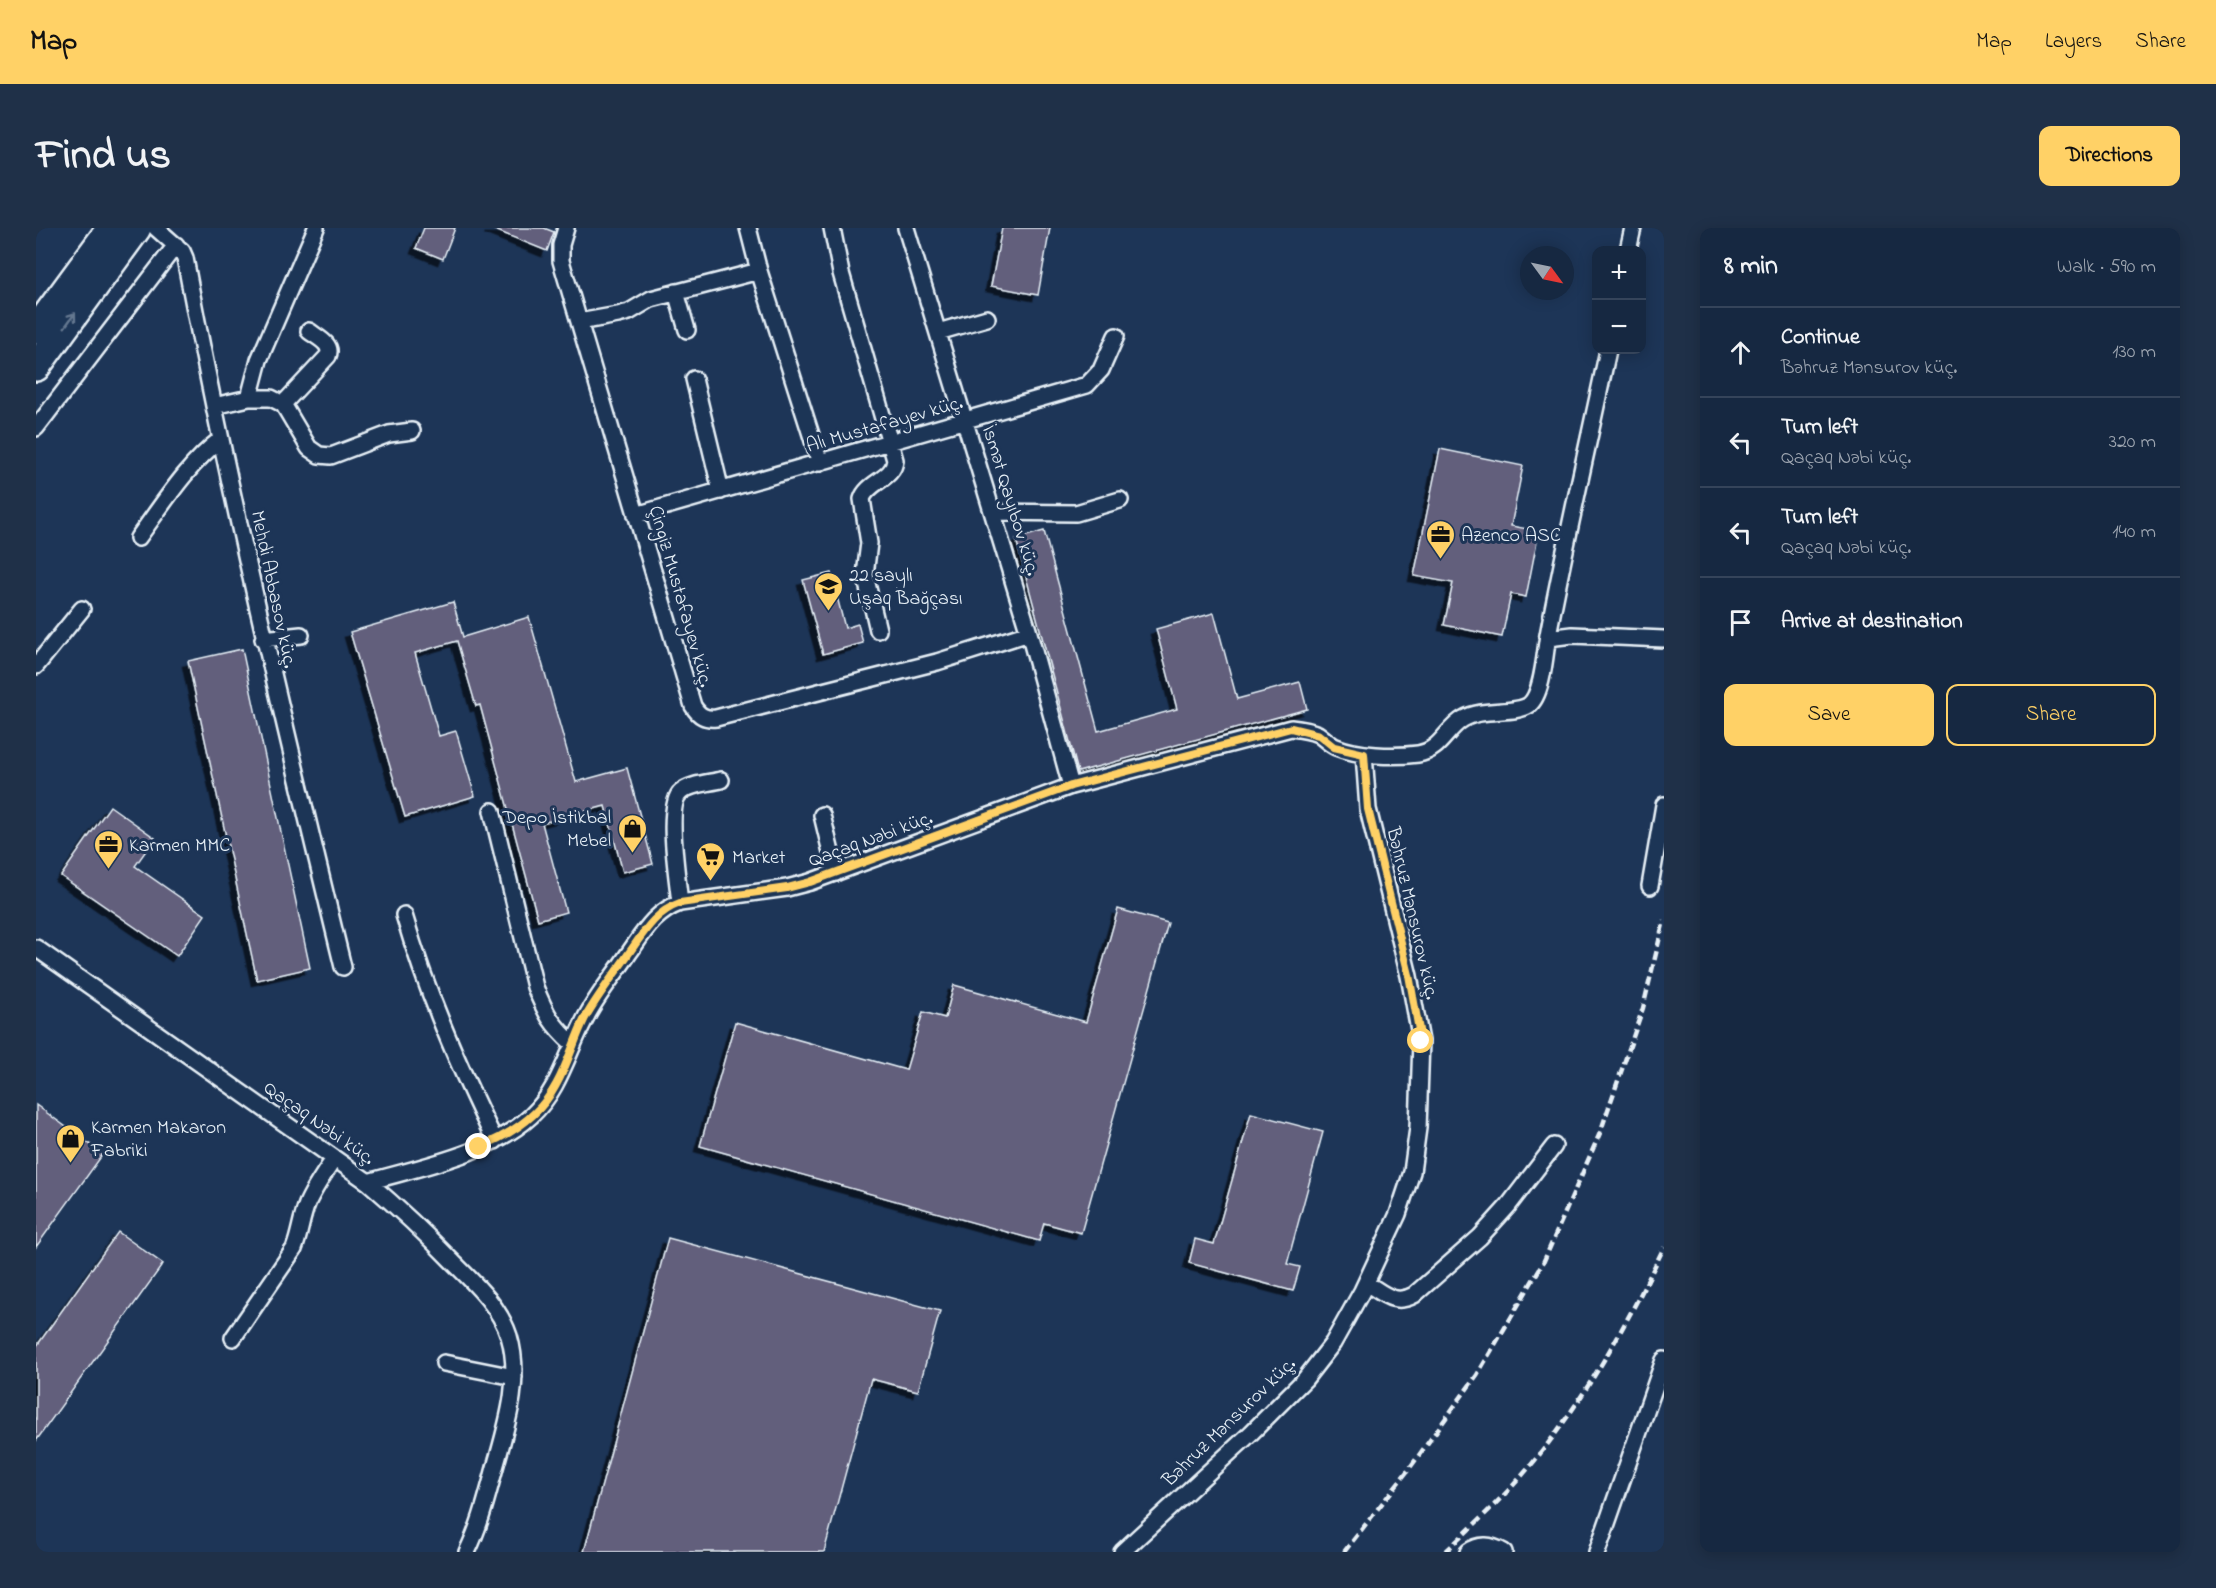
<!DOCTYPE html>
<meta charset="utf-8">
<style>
body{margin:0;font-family:"Indie Flower",sans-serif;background:#1f3048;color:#f1f3f6}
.controls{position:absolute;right:18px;top:18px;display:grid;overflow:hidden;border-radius:12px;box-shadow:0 3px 15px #0003}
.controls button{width:54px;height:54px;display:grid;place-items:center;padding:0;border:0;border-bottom:2px solid #35445a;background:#162841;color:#f1f3f6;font:30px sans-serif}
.compass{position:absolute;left:1484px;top:18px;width:54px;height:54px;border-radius:50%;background:#162841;box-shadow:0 3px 15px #0003;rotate:123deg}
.stop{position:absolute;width:18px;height:18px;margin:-14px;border:4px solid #ffd166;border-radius:50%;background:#fff}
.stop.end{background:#ffd166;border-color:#fff;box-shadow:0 2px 6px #0008}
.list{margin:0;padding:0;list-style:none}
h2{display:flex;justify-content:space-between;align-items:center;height:78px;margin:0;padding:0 24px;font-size:26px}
h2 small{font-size:20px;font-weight:400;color:#9ea6b1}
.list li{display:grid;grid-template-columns:39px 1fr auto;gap:18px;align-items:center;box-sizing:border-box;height:90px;padding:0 24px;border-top:2px solid #35445a}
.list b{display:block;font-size:22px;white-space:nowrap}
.list p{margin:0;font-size:20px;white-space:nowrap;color:#9ea6b1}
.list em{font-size:20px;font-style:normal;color:#9ea6b1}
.actions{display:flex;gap:12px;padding:18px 24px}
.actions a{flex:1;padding:14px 0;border:2px solid #ffd166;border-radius:12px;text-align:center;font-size:21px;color:#ffd166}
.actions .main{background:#ffd166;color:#111}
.icon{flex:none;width:33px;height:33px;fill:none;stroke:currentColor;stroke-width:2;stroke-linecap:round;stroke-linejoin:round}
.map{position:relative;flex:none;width:1628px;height:1324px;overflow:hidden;border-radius:12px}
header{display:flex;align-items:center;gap:36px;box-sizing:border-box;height:84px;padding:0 30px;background:#ffd166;color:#111}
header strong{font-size:28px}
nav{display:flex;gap:33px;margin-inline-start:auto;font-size:21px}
.intro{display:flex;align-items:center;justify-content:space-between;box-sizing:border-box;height:144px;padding:0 36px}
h1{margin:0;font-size:42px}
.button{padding:15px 27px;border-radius:12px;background:#ffd166;color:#111;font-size:21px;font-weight:700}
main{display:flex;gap:36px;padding:0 36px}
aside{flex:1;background:#162841;border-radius:12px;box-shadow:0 3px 15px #0003}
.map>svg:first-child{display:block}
</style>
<header>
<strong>Map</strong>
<nav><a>Map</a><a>Layers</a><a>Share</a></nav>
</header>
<div class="intro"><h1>Find us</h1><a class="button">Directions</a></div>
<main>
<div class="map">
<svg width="1628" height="1324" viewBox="0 0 1628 1324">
<defs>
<filter id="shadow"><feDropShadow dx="-5.5" dy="5.5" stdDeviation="0" flood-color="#0009"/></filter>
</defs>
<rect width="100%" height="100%" fill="#1d3557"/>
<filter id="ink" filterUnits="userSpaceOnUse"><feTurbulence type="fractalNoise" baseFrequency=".0167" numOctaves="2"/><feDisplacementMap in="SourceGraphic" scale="12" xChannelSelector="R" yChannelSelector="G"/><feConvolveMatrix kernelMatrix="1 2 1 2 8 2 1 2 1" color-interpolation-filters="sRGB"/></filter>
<g filter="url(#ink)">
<path fill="#625e7c" stroke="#e8f1f8" stroke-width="1.5" filter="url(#shadow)" d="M388,0H419L407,31L380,20Z
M454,0H508L518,4L511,23Z
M966,0H1014L1002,67L955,58Z
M1404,221L1487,238L1475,298L1503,303L1490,369L1475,366L1466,409L1408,397L1417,355L1378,348Z
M1008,303L1062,503L1141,481L1120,401L1178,385L1201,471L1264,454L1271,481L1042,544L980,311Z
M795,345L809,400L822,396L827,415L787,426L767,352Z
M417,374L427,409L493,389L540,554L591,540L617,636L587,644L569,578L506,595L530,684L502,692L444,477L440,478L421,413L379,425L403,508L420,503L439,568L369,589L314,404Z
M206,421L274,740L221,752L152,433Z
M74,578L119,610L99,638L169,687L141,728L25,648Z
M1082,681L1132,695L1045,1005L1008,995L1003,1013L664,918L699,794L870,842L887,784L909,790L918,757L1050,794Z
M0,877L67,926L0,1019Z
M1215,885L1287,904L1251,1036L1264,1039L1257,1063L1153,1035L1159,1011L1178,1016Z
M82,1004L127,1036L0,1213V1119Z
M632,1010L904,1083L882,1163L835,1151L788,1324H548Z"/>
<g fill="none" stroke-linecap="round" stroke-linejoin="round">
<defs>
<path id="street" d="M120,0L146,23L149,30C193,268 250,504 307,739
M530,0L525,17V33L657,478C663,488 669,491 680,490L901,434L993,405
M712,0L723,43L784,235
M796,0L805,45L859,232C858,251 831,254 826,271L833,315L829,347L842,402
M870,0L993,405L1035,558
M1592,22L1597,0
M640,64L651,102
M543,94L582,87L593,84L615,71L723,43
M902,104L951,90
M658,151L685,263
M213,170H235L247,176L273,220L283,227L295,228L353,206L376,203
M247,176L292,128C297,116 282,110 273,103
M178,178L213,170L223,132L280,0
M0,200L140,17
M957,284L1040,285L1084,272
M600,287L1051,157L1065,142L1080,108
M102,310C127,276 151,237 185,211
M1512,410L1536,407L1628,411
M227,411L265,407
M0,438L46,381
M456,583L499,759C510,786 515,796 537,816
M786,587L800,645
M1614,658L1628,577
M644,675C642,654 629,576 645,564C654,556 673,555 685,552
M368,687C391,766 423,839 459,913
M0,720L332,954C384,939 454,926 495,888C523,862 531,826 548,793C560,768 578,748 593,725C608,704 619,684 644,675L751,660L774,654L1035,558L1255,500C1264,501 1273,502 1282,506C1288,510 1293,516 1300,519C1321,528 1359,529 1382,526C1404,523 1410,501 1427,491C1447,479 1478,487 1493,477C1507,466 1509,424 1512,407C1530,312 1552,217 1572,122
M332,954C361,979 388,1004 415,1032C437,1054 463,1077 473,1108C485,1148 473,1190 462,1229C453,1260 446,1294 431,1324
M1330,1055C1347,1065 1358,1078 1378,1067L1444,1009L1472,978L1518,918
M197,1110L258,1021C264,1006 265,991 271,976C278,960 288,946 298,931
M408,1135L478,1149
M1086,1324L1215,1205L1269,1151L1297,1115L1326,1063L1362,986L1376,944L1382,900L1385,813L1373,748L1332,581L1328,526
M1432,1324C1444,1315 1455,1317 1468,1324
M1561,1324L1628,1132"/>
<path id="highway" d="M0,102L75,0
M0,139L101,0"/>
</defs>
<use href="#street" stroke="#e8f1f8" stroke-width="20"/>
<use href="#highway" stroke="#e8f1f8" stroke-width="32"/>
<use href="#street" stroke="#1d3557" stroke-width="15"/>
<use href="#highway" stroke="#1d3557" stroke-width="27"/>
<path stroke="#e8f1f8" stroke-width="4.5" stroke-dasharray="9 4.5" stroke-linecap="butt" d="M1308,1324L1373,1241L1441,1147L1507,1035L1564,905L1607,780L1628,692
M1409,1324C1443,1292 1478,1260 1507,1222C1555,1160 1594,1090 1628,1019"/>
</g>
<defs><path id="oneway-shaft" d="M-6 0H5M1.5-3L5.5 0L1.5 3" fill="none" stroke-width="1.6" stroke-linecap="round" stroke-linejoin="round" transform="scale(1.5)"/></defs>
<use stroke="#64778f" href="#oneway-shaft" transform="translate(34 92) rotate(-54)"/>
</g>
<g fill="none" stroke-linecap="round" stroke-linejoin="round" filter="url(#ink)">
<path stroke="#ffd166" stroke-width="8" d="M443,919C474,907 504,887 520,857C532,836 538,812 549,790C562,767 578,747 593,725C608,704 619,684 644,675L751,660L774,654L1035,558L1255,500L1283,507L1298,519L1328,526L1332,581L1373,747L1385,813"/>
</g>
<defs>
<symbol id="office-pin" viewBox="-11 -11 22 30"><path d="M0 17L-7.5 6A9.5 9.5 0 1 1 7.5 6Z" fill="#ffd166" stroke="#1d3557"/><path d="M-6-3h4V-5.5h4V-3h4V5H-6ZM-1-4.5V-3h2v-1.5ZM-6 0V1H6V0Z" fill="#111"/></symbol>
<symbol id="school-pin" viewBox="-11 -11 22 30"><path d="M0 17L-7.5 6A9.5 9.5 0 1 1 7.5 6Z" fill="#ffd166" stroke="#1d3557"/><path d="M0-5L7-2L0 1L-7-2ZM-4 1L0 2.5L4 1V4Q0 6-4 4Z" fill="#111"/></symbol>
<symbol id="shop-pin" viewBox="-11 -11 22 30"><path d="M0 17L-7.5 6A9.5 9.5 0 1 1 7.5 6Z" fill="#ffd166" stroke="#1d3557"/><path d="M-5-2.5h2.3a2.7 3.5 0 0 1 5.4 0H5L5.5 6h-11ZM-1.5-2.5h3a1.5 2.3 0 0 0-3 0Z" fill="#111"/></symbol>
<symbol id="supermarket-pin" viewBox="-11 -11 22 30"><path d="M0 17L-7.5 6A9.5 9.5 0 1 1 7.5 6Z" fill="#ffd166" stroke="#1d3557"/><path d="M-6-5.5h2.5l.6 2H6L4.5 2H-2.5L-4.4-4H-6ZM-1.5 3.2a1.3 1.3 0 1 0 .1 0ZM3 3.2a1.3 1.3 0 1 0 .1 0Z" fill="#111"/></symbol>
</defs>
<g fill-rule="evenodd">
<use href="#office-pin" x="1388" y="290" width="33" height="45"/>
<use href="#school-pin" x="776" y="342" width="33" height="45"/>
<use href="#shop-pin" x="580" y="584" width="33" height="45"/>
<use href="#office-pin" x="56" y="600" width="33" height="45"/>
<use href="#supermarket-pin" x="658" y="612" width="33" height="45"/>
<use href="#shop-pin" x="18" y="894" width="33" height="45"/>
</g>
<g text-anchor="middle" stroke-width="6" stroke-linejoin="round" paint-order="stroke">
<g font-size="20" fill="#e8f1f8" stroke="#1d3557">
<text transform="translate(848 195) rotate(-16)" y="7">Alı Mustafayev küç.</text>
<text transform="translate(976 272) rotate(73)" y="7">İsmət Qayıbov küç.</text>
<text transform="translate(239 361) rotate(78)" y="7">Mehdi Abbasov küç.</text>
<text transform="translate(646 368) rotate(74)" y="7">Çingiz Mustafayev küç.</text>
<text transform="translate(834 610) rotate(-20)" y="7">Qaçaq Nəbi küç.</text>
<text transform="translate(1378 685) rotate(77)" y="7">Bəhruz Mənsurov küç.</text>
<text transform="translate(284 894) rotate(35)" y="7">Qaçaq Nəbi küç.</text>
<text transform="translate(1192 1193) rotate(-44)" y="7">Bəhruz Mənsurov küç.</text>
</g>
<g font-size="20" fill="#e8f1f8" stroke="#1d3557" text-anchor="start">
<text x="1425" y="313">Azenco ASC</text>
<text x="813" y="353">22 saylı<tspan x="813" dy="23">Uşaq Bağçası</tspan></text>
<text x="575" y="595" text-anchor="end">Depo İstikbal<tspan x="575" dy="23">Mebel</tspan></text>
<text x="93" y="623">Karmen MMC</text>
<text x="696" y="635">Market</text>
<text x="55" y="905">Karmen Makaron<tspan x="55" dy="23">Fabriki</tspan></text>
</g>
</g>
</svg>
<div class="controls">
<button>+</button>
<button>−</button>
</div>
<svg class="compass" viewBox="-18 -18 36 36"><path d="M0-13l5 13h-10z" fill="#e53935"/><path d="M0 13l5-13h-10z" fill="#9ea6b1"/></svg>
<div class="stop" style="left:1385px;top:813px"></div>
<div class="stop end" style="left:443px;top:919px"></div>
</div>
<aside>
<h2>8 min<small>Walk · 590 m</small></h2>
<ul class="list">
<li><svg class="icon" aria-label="ahead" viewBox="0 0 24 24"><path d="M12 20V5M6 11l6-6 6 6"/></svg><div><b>Continue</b><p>Bəhruz Mənsurov küç.</p></div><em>130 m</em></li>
<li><svg class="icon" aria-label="left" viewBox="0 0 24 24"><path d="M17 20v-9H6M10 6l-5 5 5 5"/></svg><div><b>Turn left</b><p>Qaçaq Nəbi küç.</p></div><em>320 m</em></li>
<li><svg class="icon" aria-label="left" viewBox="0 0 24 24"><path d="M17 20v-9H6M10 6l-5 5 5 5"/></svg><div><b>Turn left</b><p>Qaçaq Nəbi küç.</p></div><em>140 m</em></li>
<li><svg class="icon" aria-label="arrive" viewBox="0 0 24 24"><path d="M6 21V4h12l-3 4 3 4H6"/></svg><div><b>Arrive at destination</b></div></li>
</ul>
<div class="actions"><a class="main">Save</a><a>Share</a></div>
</aside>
</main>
